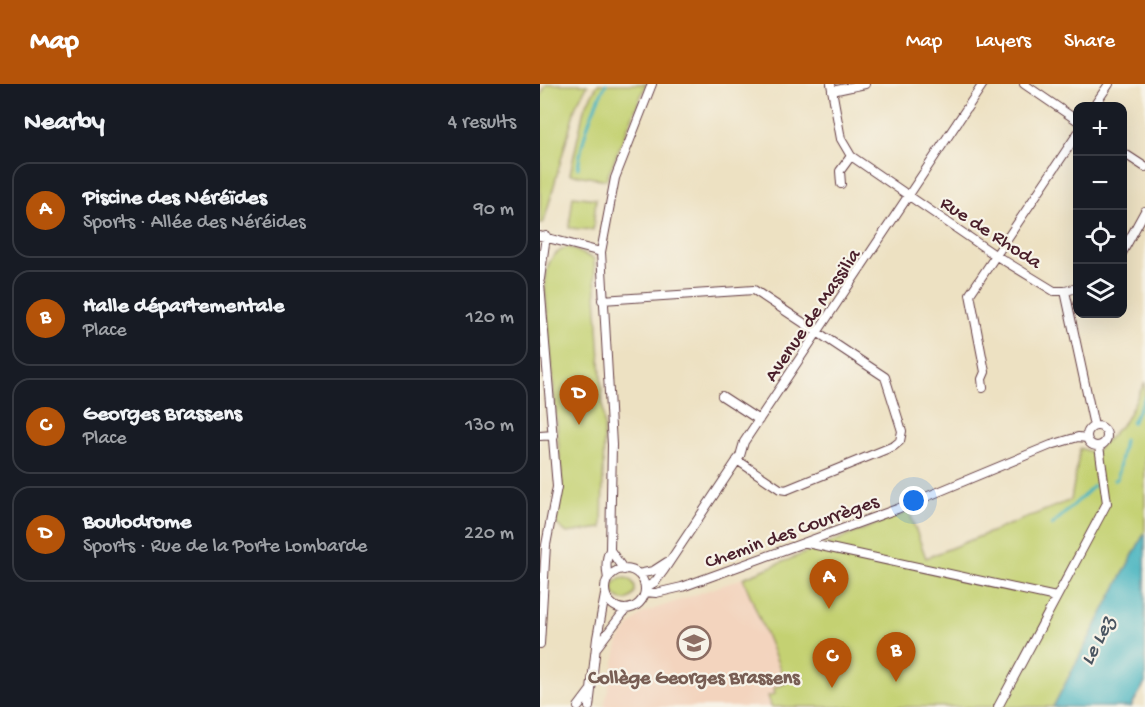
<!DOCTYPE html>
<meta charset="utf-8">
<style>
body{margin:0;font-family:"Gochi Hand",sans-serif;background:#20242c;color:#f1f3f6}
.controls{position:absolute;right:18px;top:18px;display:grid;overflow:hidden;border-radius:12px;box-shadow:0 6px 24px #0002}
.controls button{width:54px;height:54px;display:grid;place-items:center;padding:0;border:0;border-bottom:2px solid #363941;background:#171b24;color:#f1f3f6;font:30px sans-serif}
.you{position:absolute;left:374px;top:417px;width:21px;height:21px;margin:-15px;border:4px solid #fff;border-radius:50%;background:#1a73e8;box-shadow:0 0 0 9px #1a73e833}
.badge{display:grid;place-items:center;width:39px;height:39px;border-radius:50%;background:#b45309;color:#fff;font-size:20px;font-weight:700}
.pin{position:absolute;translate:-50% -50px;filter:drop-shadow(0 2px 3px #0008)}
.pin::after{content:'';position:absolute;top:32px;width:21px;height:18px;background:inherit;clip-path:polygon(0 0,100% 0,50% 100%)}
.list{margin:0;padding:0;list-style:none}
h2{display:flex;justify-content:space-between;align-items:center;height:78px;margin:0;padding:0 24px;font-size:26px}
h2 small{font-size:20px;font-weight:400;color:#9ea1a6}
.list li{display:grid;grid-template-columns:39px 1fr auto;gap:18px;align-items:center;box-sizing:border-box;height:96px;margin:0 12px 12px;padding:0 12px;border:2px solid #363941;border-radius:18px}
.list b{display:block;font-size:22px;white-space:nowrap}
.list p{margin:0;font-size:20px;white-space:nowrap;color:#9ea1a6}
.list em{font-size:20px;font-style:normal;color:#9ea1a6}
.icon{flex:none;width:33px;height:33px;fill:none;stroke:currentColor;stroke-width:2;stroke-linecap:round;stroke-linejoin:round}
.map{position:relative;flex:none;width:605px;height:623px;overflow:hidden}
header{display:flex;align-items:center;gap:36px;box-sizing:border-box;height:84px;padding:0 30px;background:#b45309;color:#fff}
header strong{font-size:28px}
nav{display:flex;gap:33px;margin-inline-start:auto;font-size:21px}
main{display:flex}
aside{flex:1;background:#171b24}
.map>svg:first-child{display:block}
</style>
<header>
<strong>Map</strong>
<nav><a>Map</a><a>Layers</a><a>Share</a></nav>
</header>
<main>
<aside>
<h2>Nearby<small>4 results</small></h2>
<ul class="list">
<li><span class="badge">A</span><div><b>Piscine des Néréïdes</b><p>Sports · Allée des Néréides</p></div><em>90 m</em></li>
<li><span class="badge">B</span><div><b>Halle départementale</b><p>Place</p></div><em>120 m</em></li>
<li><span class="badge">C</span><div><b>Georges Brassens</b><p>Place</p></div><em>130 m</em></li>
<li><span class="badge">D</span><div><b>Boulodrome</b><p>Sports · Rue de la Porte Lombarde</p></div><em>220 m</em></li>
</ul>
</aside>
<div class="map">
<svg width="605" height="623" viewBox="0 0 605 623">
<rect width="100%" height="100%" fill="#f7f3e8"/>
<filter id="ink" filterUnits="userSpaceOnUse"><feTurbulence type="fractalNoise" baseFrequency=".0167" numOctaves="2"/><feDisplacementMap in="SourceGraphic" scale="12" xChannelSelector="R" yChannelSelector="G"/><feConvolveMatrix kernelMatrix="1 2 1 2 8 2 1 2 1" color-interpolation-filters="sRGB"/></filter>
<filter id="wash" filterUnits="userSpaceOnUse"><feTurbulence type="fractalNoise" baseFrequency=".008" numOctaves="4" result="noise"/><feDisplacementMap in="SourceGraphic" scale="24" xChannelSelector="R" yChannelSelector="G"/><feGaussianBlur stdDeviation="1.35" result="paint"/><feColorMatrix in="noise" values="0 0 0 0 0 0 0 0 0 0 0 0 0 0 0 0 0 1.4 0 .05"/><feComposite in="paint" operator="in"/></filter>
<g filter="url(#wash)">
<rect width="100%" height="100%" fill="#ede1c2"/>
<path fill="#f3d4be" d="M203,494L246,600L236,610L228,612L231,623H64L79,556L91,540L103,529Z"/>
<path fill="#c4d172" stroke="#87784e" stroke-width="1.5" d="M7,0H48L36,21L4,138L0,140V13Z
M58,0H106L66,96L30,90L44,25Z
M33,112L56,115L53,146L29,144Z
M28,163L54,175L64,344L62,444L27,449L16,440L22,400L5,203C7,183 7,171 28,163Z
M605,298V448L513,623H231L228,612L235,610L234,604L246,599L203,494L369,427L386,474L531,416L540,364L554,369L585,337Z
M73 505a11 11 0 1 1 22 0a11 11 0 1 1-22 0Z"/>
<path fill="#44b3bf" stroke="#476975" stroke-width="1.5" d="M605,448V599L591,623H513Z"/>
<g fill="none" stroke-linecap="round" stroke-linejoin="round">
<path stroke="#44b3bf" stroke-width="3" d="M38,84C42,53 51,28 66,0
M592,339L605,313
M574,396L577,395L584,356
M512,441L554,402"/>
</g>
</g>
<g filter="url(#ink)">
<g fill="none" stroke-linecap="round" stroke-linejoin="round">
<defs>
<path id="street" d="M291,0L301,55L311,72L455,171L514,207H525L554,342
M484,0L538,37
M292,7L325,0
M554,22L569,0
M582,68L605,83
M301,100L300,87L311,72
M0,152L61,168
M582,169L605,127
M0,195L6,152
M0,200L17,403L6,461L0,560
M525,207L538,204
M62,216L214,206L345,293L362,347L360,357L354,362L246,406L240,405L197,376
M443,304L442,295L445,288L430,210L538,49
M182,312L219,336
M547 352a10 10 0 1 1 20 0a10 10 0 1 1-20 0Z
M0,352L14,351
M267,459L516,513
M70,466L84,486
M65 505a20 20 0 1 1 40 0a20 20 0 1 1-40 0Z
M98,490L113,487L127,478
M68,495C66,485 65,475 70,466L72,361L61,168L75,94L112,0
M105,504L115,498L124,486L200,372L204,358L443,0
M105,508L116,509L142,503L357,425L511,361L538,353L547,354
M57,563L86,525
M38,623L50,607
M49,623L57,554L65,511
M458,623L567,419L559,362"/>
</defs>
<use href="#street" stroke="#623c42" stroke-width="10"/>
<use href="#street" stroke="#fff" stroke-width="8"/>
</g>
</g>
<defs>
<symbol id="school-ring" viewBox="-11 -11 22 22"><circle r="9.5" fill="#f7f3e8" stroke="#8d6e63" stroke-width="1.5"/><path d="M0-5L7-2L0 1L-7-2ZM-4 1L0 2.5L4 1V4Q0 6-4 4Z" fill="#8d6e63"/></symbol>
</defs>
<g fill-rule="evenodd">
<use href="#school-ring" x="135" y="540" width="38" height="38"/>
</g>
<g text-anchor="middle" stroke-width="4.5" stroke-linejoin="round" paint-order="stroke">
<g font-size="20" fill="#4a1f2b" stroke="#f7f3e8">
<text transform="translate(452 147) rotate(33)" y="7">Rue de Rhoda</text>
<text transform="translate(271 230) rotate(-56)" y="7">Avenue de Massilia</text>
<text transform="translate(251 446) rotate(-20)" y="7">Chemin des Courrèges</text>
</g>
<g font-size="20" font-weight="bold" fill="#785e54" stroke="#f7f3e8">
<text x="154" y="599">Collège Georges Brassens</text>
</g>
<g font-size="21" font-style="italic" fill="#48535f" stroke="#f7f3e8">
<text transform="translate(556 556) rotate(-63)" y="7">Le Lez</text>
</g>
</g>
</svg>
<div class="controls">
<button>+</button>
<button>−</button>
<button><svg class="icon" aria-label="locate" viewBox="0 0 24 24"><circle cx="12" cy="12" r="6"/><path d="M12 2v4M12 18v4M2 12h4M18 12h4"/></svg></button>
<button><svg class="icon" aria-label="layers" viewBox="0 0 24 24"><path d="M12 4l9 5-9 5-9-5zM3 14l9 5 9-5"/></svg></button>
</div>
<div class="you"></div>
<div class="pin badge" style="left:289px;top:525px">A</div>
<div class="pin badge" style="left:356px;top:598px">B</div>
<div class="pin badge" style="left:292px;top:604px">C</div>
<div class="pin badge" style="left:39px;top:341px">D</div>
</div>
</main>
